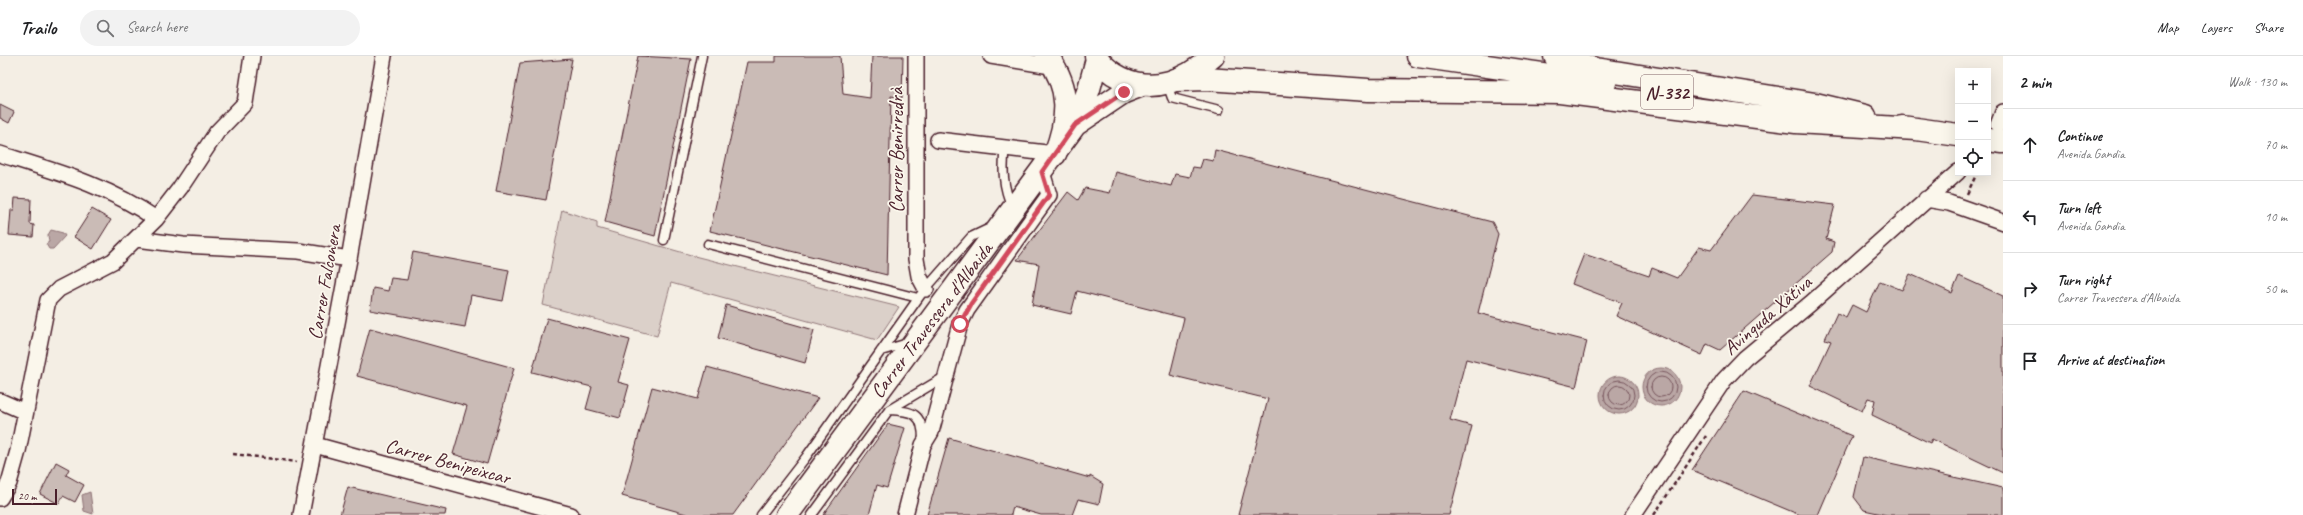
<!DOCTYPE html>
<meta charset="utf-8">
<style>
body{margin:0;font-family:Caveat,sans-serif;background:#f2f2f2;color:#202124}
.controls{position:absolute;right:12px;top:12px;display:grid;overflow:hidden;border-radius:0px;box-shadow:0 4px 16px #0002}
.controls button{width:36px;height:36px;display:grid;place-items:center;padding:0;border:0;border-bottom:1px solid #e0e0e0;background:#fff;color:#202124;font:20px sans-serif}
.scale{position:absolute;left:12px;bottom:10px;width:45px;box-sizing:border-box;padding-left:4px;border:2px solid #4a1f2b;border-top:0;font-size:11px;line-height:14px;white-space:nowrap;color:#4a1f2b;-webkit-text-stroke:3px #fbf7ec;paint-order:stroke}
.stop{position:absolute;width:12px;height:12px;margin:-9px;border:3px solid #d1495b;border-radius:50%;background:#fff}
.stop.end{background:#d1495b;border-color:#fff;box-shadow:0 1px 4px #0008}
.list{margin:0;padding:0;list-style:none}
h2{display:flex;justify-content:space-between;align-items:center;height:52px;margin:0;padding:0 16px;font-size:17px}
h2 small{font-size:13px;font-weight:400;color:#757577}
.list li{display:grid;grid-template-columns:26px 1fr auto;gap:12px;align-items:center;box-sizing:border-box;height:72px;padding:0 16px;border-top:1px solid #e0e0e0}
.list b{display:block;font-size:15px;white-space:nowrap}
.list p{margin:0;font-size:13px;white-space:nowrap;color:#757577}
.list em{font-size:13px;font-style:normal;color:#757577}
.icon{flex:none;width:22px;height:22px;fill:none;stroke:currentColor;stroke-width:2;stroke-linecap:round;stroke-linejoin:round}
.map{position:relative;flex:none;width:2003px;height:459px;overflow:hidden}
header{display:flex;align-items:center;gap:24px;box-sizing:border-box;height:56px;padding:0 20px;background:#fff;border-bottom:1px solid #e0e0e0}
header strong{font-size:19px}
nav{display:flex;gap:22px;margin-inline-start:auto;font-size:14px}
.search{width:280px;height:36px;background:#f2f2f2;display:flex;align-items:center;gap:10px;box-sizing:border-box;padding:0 14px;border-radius:22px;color:#757577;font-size:15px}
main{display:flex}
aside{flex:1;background:#fff}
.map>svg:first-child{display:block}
</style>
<header>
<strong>Trailo</strong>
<div class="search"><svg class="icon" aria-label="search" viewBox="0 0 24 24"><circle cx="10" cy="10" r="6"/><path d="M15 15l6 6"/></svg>Search here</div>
<nav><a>Map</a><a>Layers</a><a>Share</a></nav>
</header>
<main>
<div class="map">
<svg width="2003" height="459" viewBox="0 0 2003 459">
<rect width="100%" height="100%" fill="#f4eee4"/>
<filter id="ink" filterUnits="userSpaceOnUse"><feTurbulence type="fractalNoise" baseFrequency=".025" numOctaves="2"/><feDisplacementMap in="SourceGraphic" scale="8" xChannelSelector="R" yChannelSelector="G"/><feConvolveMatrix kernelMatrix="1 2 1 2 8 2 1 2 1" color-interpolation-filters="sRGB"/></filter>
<g filter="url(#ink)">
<path fill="#dbd0c9" stroke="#92787a" d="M562,154L597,166V172L698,201L899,251L877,284L671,227L657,280L543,249Z"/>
<path fill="#baa7a5" stroke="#8d7174" d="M51,174L63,177L65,180L53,193H49L46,188L49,186L48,179Z
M1642 331a19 19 0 1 1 38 0a19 19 0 1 1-38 0Z
M1600 339a19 19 0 1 1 38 0a19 19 0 1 1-38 0Z
M90,436L93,458L84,455L82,439Z"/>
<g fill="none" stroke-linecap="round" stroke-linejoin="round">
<path stroke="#77555c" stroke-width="1" d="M1646 331a15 15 0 1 1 30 0a15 15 0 1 1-30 0Z
M1651 331a10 10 0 1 1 20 0a10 10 0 1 1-20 0Z
M1604 339a15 15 0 1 1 30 0a15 15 0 1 1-30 0Z
M1609 339a10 10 0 1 1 20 0a10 10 0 1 1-20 0Z"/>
</g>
<path fill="#cabbb6" stroke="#4a1f2b" d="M638,0L691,3L655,180L605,166Z
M776,0H840L843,38L870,42L872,0H903L902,42L891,40L887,219L710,175L747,6H776Z
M572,3L546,144L496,135L520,7Z
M0,49L14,56L9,67L0,62Z
M1215,94L1492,166L1498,178L1478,257L1587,285L1576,331L1466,303L1450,364L1472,370L1449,459H1238L1268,343L1170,319L1184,262L1077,235L1071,258L1032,249L1039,208L1017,204L1068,136L1078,144L1085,132L1110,137L1116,116L1171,130L1175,118L1190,121L1193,111L1200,112L1203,103L1213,105Z
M1752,139L1835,149L1826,183L1834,186L1832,196L1720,294L1707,288L1702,299L1616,260L1622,247L1572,228L1584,198L1649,220L1652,212L1677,222L1699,191L1711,194Z
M15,142L31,143L30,168L34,169L33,181L9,179L11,154H14Z
M92,153L111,164L93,193L74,181Z
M413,196L509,214L503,245L471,239L465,271L370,254L373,232L388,235L391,222L407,224Z
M1910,218L1952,237L1959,220L2003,240V417L1932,383L1930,387L1872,359L1875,344L1868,342L1862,355L1810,330L1831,285L1825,283L1837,257L1846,261L1852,249L1866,256L1880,225L1902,234Z
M726,249L814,274L805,307L718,282Z
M547,262L630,284L618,326L629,329L620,362L586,353L592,331L532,316Z
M370,272L514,312L487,408L453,398L467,350L357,320Z
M707,311L818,342L733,459H690L622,440L652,331L698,343Z
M1744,335L1852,380L1818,459H1800L1692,414Z
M888,368L905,372L887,432L877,429L869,459H823Z
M949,382L1090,422V420L1103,428L1099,448L1078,443L1072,459H1041L1013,451L1011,459H927Z
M1863,401L2003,432V459H1887L1864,454L1854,441Z
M56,406L69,413L66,419L84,429L75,446L63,440L59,448L40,438Z
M348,431L446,454L445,459H340Z"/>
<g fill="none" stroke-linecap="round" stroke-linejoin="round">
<defs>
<path id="service" d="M1167,28L1172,42L1219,54
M1005,91C1002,113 1003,131 1012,151
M664,184L702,0
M708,188L918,242
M881,295L908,287
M889,354C913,355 923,357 923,384
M761,459L806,401L922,237L971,181L992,171
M812,459L889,354L946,320"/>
<path id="minor" d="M916,0V203L919,220L926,233
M991,0L1045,9
M1998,69L2003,56
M938,84L1055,98
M0,98C54,115 109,130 156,163
M1926,143L1949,147L2003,166
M137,183L183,189L298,195L349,203
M0,345L25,356
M315,389L571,459
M0,442L9,427L18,395L48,244L59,233L113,205L156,163L180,132L217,76L245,47L252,0
M301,459L349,203L384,0
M905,459L923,389L931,376L960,268L967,254L1049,139L1042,116
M1633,459L1724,324L1745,302L1811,247L1958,116"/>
<path id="secondary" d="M1096,0C1102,10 1111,17 1121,22C1154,38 1187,24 1213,0
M1075,69L1124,36L1142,29
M787,459L1075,69L1089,33L1097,3"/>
<path id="trunk" d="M1047,0C1071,32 1069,62 1055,98
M1418,0L1605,27
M1555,0L1596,13L1815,48L1865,60
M1176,24L1206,23L1368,34L1560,36L1796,66L1916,73
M1902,71L1958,79
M1988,84L2003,86"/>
</defs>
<use href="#service" stroke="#4a1f2b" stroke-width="11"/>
<use href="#minor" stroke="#4a1f2b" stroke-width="18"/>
<use href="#secondary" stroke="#4a1f2b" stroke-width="25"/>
<use href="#trunk" stroke="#4a1f2b" stroke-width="25"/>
<path stroke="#4a1f2b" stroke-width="2.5" stroke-dasharray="4 3" stroke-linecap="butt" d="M1967,138L1977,117
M233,398L297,406
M1654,459L1706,380"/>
<use href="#service" stroke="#fbf7ec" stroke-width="8"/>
<use href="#minor" stroke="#fbf7ec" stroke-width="15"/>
<use href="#secondary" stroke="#fbf7ec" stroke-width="22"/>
<use href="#trunk" stroke="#fbf7ec" stroke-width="22"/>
</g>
</g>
<g fill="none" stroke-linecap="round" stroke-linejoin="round" filter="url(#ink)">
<path stroke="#d1495b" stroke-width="5" d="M960,268L971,248L1049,139L1042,116L1075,69L1124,36"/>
</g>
<g text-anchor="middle" stroke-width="3.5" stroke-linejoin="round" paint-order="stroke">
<rect fill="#fbf7ec" stroke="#7f6065" stroke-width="1" x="1641" y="19" width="52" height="34" rx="3"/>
<g font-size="19" font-weight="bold" fill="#4a1f2b">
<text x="1667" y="43">N-332</text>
</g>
<g font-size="20" fill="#4a1f2b" stroke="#fbf7ec">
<text transform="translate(896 94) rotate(-90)" y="7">Carrer Benirredrà</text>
<text transform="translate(324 226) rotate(-80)" y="7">Carrer Falconera</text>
<text transform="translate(1767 259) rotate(-41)" y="7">Avinguda Xàtiva</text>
<text transform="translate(931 264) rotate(-53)" y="7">Carrer Travessera d'Albaida</text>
<text transform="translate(448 405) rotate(15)" y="7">Carrer Benipeixcar</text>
</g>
</g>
</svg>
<div class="controls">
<button>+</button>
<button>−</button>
<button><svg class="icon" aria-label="locate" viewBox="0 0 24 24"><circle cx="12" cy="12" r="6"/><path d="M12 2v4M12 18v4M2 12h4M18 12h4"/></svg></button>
</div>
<div class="scale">20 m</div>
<div class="stop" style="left:960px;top:268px"></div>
<div class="stop end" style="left:1124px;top:36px"></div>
</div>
<aside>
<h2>2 min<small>Walk · 130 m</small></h2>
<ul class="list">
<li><svg class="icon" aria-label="ahead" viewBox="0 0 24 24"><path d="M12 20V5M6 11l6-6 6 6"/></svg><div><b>Continue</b><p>Avenida Gandia</p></div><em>70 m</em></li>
<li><svg class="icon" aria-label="left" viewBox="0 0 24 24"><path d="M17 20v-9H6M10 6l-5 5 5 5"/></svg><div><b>Turn left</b><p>Avenida Gandia</p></div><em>10 m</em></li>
<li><svg class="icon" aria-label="right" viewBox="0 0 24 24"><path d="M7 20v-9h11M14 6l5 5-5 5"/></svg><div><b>Turn right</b><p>Carrer Travessera d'Albaida</p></div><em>50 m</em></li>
<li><svg class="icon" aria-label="arrive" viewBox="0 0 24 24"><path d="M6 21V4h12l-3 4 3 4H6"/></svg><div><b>Arrive at destination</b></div></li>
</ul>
</aside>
</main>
